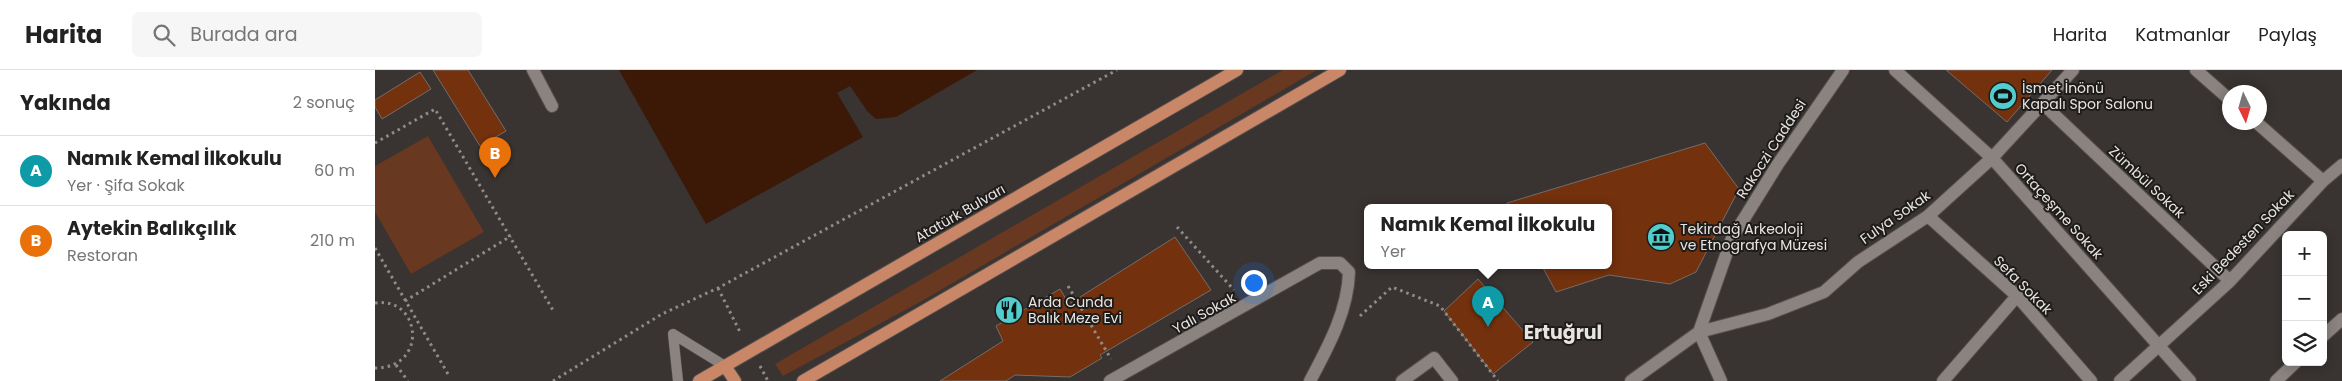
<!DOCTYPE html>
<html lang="tr">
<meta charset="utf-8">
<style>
body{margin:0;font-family:Poppins,sans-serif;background:#f6f6f6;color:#222}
.controls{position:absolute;right:15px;bottom:15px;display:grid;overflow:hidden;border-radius:8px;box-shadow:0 2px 12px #0003}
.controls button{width:45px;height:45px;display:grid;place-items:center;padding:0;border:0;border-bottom:1px solid #e0e0e0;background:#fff;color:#222;font:25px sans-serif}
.compass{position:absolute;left:1847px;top:15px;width:45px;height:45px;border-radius:50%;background:#fff;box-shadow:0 2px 12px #0003;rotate:175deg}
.you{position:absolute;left:878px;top:212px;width:18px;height:18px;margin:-12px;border:4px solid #fff;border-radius:50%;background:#1a73e8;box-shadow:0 0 0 8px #1a73e833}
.badge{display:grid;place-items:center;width:32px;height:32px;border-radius:50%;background:#b45309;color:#fff;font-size:16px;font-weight:700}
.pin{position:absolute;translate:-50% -41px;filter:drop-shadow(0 1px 2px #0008)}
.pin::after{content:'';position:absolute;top:26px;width:18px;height:15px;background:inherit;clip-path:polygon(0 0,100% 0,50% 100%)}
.popup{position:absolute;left:989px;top:134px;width:248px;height:65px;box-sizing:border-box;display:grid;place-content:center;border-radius:8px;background:#fff;filter:drop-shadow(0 1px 4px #0005);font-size:16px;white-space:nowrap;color:#767676}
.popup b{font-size:19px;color:#222}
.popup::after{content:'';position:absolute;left:50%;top:100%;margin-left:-10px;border:10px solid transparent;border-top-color:#fff}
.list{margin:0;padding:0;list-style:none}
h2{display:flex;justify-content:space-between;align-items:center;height:65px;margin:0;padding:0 20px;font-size:21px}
h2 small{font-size:16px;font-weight:400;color:#767676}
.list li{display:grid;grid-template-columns:32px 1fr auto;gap:15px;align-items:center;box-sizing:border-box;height:70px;padding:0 20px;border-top:1px solid #e0e0e0}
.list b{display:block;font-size:19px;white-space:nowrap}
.list p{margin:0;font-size:16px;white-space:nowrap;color:#767676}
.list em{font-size:16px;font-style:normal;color:#767676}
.icon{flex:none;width:28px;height:28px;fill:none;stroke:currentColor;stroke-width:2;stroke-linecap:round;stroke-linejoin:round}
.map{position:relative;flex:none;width:1967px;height:311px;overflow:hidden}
header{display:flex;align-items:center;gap:30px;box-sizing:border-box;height:70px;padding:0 25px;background:#fff;border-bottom:1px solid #e0e0e0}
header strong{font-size:24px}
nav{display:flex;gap:28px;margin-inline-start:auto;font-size:18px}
.search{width:350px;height:45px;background:#f6f6f6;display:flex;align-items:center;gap:12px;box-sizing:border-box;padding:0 18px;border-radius:8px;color:#767676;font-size:19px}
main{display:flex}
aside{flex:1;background:#fff}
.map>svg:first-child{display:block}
</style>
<header>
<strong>Harita</strong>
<div class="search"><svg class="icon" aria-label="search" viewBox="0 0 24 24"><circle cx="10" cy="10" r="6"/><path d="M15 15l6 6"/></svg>Burada ara</div>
<nav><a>Harita</a><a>Katmanlar</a><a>Paylaş</a></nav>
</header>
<main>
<aside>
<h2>Yakında<small>2 sonuç</small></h2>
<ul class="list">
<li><span class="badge" style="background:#0f9aa8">A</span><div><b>Namık Kemal İlkokulu</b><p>Yer · Şifa Sokak</p></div><em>60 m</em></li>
<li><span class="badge" style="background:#e8710a">B</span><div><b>Aytekin Balıkçılık</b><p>Restoran</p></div><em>210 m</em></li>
</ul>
</aside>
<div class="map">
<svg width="1967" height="311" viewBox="0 0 1967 311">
<rect width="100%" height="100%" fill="#393331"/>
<path fill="#683821" d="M908,0H942L547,231L408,306L400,294Z
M53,66L109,162L36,204L0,142V96Z"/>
<path fill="#3c1807" d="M244,0H602L521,47L501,49L493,42L475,16L462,23L488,67L331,154Z"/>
<path fill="#73310d" stroke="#746d6a" d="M58,0H93L131,61L105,76Z
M1571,0H1677L1632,52Z
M45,2L56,19L7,49L0,37V30Z
M1330,73L1364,119L1321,202L1295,214L1234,205L1181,222L1167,196H1233V138H1133L1132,133Z
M800,167L836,220L725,285L727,288L695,307L640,305L631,311H565L628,271L621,256L685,219L694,234Z
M1103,209L1158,272L1118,304L1069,241Z"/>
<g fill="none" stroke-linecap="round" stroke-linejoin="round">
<defs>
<path id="service" d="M298,264L350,296
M298,264L303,311"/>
<path id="pedestrian" d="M158,0L177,36"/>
<path id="minor" d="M1520,0L1617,88L1815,311
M1821,0L1854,29
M1668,34L1855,211
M1881,52L1948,111
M1553,146L1642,226L1716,311
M1948,266L1967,249
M735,311L945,193H965L974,202C973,241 953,277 935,311
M1027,311L1059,288L1077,311
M1256,311L1324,262L1393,244L1449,222L1483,192L1553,146L1617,88L1698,0
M1568,311L1642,226
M1745,311L1855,211L1948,111L1967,95
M1901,311L1921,292"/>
<path id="tertiary" d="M1346,311L1324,262L1357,168L1403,94L1468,0"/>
<path id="primary" d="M350,296L360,311
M324,311L862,0
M428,311L965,0"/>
</defs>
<use href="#service" stroke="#554f4d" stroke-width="11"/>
<use href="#pedestrian" stroke="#554f4d" stroke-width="14"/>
<use href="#minor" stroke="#554f4d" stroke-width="14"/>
<use href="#tertiary" stroke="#554f4d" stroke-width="14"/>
<use href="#primary" stroke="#554f4d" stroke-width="14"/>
<path stroke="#908b89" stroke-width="3" stroke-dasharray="2.5 4" stroke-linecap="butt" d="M0,73L60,39L179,242
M802,157L859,220
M0,178L73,304
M693,216L736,289
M343,218L366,264
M30,231L136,166
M0,233C46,226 54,298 0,298
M985,246L1017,217L1065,236L1123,311
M21,295L33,311
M385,296L393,311
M178,311L287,244L343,218L742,0"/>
<use href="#service" stroke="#8a837f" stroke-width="10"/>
<use href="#pedestrian" stroke="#8a837f" stroke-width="12"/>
<use href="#minor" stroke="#8a837f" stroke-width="12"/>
<use href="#tertiary" stroke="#8a837f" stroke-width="12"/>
<use href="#primary" stroke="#ca8767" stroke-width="12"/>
</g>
<defs>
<symbol id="stadium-disc" viewBox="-11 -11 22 22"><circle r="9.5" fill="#52cdcd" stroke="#1e1c1a"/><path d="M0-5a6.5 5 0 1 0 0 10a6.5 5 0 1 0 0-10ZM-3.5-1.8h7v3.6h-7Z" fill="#111"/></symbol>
<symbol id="museum-disc" viewBox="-11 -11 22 22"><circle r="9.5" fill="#52cdcd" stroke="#1e1c1a"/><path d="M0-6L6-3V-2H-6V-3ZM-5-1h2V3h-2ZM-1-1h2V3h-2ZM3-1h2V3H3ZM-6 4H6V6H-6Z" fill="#111"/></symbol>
<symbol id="restaurant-disc" viewBox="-11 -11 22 22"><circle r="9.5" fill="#52cdcd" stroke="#1e1c1a"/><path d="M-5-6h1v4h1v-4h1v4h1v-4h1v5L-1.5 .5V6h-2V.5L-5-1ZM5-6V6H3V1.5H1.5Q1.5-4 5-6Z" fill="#111"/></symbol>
</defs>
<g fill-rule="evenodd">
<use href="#stadium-disc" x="1612" y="10" width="32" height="32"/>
<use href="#museum-disc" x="1270" y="151" width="32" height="32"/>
<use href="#restaurant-disc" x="618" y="224" width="32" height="32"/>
</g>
<g text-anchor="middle" stroke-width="4" stroke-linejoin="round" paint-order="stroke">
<g font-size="14" fill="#e8e4e2" stroke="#1e1c1a" text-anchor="start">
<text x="1647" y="23">İsmet İnönü<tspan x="1647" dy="16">Kapalı Spor Salonu</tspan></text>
<text x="1305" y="164">Tekirdağ Arkeoloji<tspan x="1305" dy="16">ve Etnografya Müzesi</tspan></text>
<text x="653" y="237">Arda Cunda<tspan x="653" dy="16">Balık Meze Evi</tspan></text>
</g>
<g font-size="14" fill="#e8e4e2" stroke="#1e1c1a">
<text transform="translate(1396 79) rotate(-57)" y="5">Rakoczi Caddesi</text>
<text transform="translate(1772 112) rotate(43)" y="5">Zümbül Sokak</text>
<text transform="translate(1684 141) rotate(48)" y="5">Ortaçeşme Sokak</text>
<text transform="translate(585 143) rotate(-30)" y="5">Atatürk Bulvarı</text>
<text transform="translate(1520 147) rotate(-35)" y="5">Fulya Sokak</text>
<text transform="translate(1868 172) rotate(-46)" y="5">Eski Bedesten Sokak</text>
<text transform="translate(1648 215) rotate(45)" y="5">Sefa Sokak</text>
<text transform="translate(829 243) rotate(-29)" y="5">Yalı Sokak</text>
</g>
<g font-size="19" font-weight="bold" fill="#e8e4e2" stroke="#1e1c1a">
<text x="1188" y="269">Ertuğrul</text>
</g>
</g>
</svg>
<div class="controls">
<button>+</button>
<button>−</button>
<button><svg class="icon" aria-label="layers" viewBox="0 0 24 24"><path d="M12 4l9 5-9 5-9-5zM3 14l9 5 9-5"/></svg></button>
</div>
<svg class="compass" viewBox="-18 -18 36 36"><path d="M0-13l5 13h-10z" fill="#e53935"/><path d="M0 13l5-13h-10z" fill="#767676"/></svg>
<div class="you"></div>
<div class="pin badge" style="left:1113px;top:257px;background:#0f9aa8">A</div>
<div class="popup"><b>Namık Kemal İlkokulu</b>Yer</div>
<div class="pin badge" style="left:120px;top:108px;background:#e8710a">B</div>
</div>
</main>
